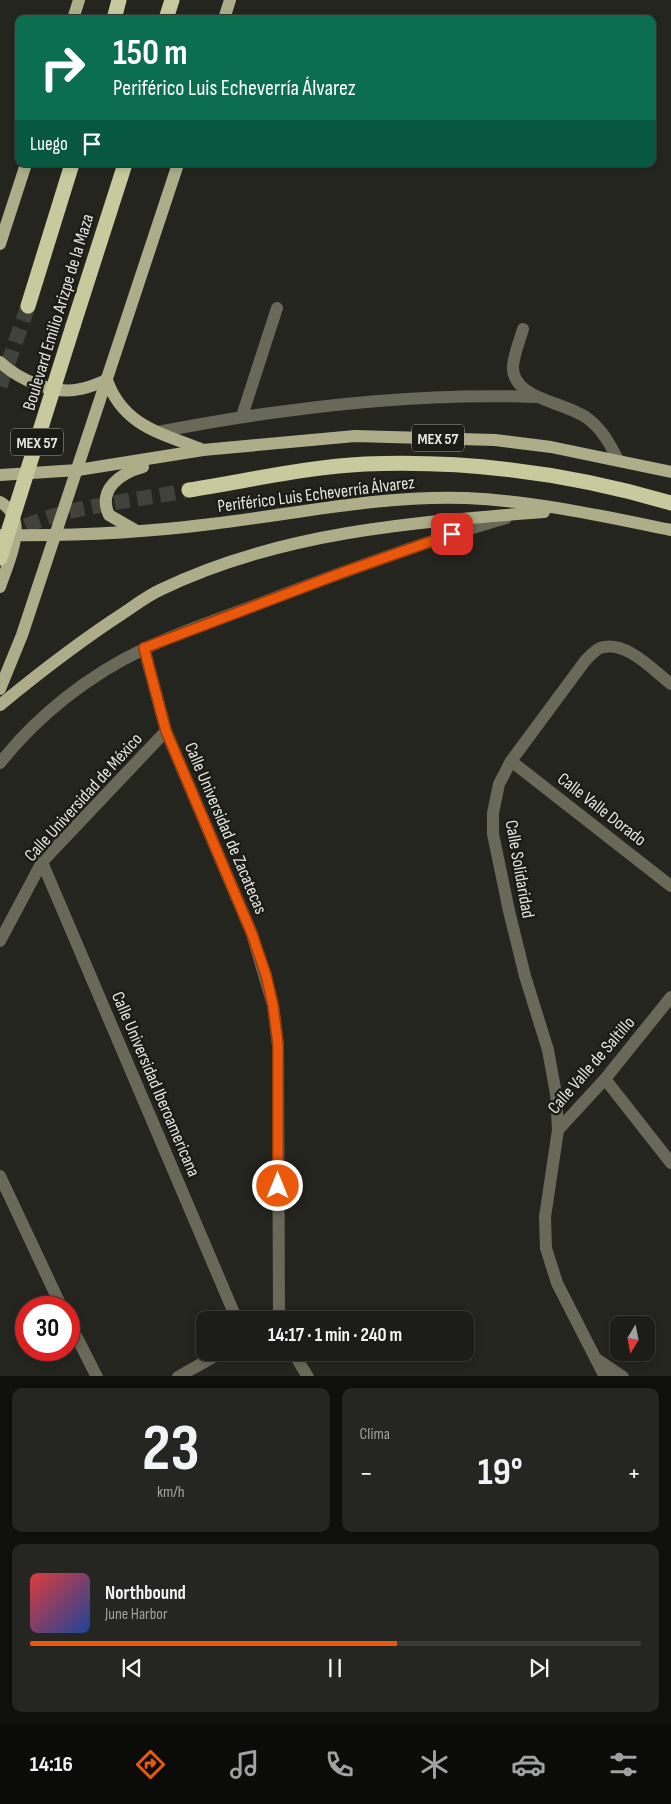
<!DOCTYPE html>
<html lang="es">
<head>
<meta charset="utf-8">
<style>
	body { margin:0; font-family:"Sofia Sans Condensed",sans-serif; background:#252521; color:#f1f3f6; height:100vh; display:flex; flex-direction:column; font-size:19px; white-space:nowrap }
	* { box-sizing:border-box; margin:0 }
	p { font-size:16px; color:#a0a1a2 }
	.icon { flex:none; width:28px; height:28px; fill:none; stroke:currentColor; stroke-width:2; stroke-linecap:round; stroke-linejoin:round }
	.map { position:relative; height:1376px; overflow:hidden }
	.details { display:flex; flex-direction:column; gap:12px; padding:12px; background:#0f0f0d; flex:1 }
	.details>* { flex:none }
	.guide { position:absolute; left:15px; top:15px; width:641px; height:152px; border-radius:10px; box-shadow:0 2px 8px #0003,0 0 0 1px #3a3a37; background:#0b6e4f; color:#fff; overflow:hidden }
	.needle { width:32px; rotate:190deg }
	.controls { position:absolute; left:610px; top:1316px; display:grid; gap:10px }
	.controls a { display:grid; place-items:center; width:45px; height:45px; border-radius:10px; background:#1c1c18; box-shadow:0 2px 8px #0003,0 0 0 1px #3a3a37; font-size:25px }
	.speed { position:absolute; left:15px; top:1296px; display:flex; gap:10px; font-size:25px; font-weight:700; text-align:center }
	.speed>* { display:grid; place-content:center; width:65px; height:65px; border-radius:50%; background:#1c1c18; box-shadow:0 2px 8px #0003,0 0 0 1px #3a3a37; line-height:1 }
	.speed .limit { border:8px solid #d22; background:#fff; color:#111 }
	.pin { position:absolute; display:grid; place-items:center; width:42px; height:42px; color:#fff; margin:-21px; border-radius:10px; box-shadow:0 2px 8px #0006 }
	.me { position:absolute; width:55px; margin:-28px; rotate:0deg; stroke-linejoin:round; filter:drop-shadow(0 0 4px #0008) }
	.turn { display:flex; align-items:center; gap:18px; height:105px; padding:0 15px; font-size:22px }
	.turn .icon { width:65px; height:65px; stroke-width:2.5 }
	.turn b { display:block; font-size:35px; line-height:42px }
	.then { display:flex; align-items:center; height:48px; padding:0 15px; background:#0003; gap:10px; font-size:19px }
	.big { font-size:38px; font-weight:700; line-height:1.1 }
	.details .card { flex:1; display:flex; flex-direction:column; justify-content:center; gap:8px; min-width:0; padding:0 18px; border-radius:10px; background:#252521 }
	.details .dial { align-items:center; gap:0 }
	.dial b { font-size:65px; line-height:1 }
	.song { display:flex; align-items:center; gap:15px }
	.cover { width:60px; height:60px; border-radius:8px; background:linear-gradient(135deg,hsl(0 70% 55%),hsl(220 70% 35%)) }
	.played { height:5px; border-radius:2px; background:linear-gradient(90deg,#ea580c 60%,#3a3a37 60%) }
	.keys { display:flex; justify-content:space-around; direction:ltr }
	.heat { display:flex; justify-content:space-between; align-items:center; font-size:28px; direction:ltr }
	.details .tiles { flex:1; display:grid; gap:12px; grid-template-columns:1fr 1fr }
	.card:last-child { grid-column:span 2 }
	.trip { position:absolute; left:196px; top:1311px; width:278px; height:50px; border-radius:10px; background:#1c1c18; box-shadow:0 2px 8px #0003,0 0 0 1px #3a3a37; font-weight:700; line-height:50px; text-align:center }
	.menu { display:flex; height:80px; justify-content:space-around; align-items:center; background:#0b0b0a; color:#a0a1a2 }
	.menu .icon { width:35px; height:35px }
	.menu .selected { color:#ea580c }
	.menu b { font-size:22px; color:#f1f3f6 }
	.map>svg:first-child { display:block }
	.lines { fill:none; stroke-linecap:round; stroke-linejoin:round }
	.highway-tunnel { stroke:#42423d; stroke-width:15; stroke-dasharray:15 8; stroke-linecap:butt }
	.minor { stroke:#686958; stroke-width:12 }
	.major { stroke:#adae89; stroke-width:12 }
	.highway { stroke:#c8c99d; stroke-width:15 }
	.highway-bridge { stroke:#c8c99d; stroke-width:15 }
	.route-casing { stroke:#983908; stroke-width:12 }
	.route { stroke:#ea580c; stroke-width:9 }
	.labels { text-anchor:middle; stroke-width:5; stroke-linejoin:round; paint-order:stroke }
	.shield { fill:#1c1c17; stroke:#a7a8a4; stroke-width:1 }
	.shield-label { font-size:16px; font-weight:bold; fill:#e3e4e0 }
	.street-label { font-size:18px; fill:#e3e4e0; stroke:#1c1c17 }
</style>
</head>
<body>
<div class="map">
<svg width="671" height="1377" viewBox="0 0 671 1377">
	<rect width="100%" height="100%" fill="#252520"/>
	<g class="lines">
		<!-- highway-tunnel -->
		<g class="highway-tunnel">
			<polyline points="0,386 28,306"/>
			<path d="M5 536C57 506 131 502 189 490"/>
		</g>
		<!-- minor -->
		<g class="minor">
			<path d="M523 329C520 340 514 354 513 366 511 399 566 402 587 418 602 429 610 444 618 460"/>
			<polyline points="242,416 277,308"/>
			<path d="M158 432C282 408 409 392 535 397"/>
			<polyline points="144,648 166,731 252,934 273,1005 278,1045 279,1320"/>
			<polyline points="511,761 671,886"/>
			<path d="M0 763C38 715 89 675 144 649 185 629 231 615 274 598 351 569 427 541 506 518"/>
			<polyline points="42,862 237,1320"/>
			<polyline points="0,941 42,862 166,731"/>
			<polyline points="605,1079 671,1163"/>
			<polyline points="558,1130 605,1079 671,997"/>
			<polyline points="0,1176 62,1308"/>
			<polyline points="69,1322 97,1377"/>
			<polyline points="293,1352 308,1377"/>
			<polyline points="598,1360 623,1377"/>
			<polyline points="178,1377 222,1352"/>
			<path d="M605 1377 557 1283 546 1248 545 1217 558 1130 556 1094 548 1050 525 976 509 911 493 834V813L499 784 511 761 585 661C590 656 595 650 600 648 625 639 653 670 671 684"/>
		</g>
		<!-- major -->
		<g class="major">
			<polyline points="73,19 79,0"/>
			<polyline points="224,19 230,0"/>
			<polyline points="0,244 26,164"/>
			<path d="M0 362C19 380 54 395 80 389 89 388 98 383 107 380"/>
			<path d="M107 380C123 426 161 433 203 450"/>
			<polyline points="0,475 78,470 203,450 355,436 495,440 551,447 671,472"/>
			<path d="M0 502C31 519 8 562 0 587"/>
			<path d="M135 530 109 515C97 489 121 473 143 467"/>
			<path d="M0 535C70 536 141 533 211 524 296 514 380 495 466 498 535 501 603 516 671 530"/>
			<polyline points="0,689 22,635 178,164"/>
			<path d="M0 705C39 673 79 642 122 614 134 606 147 596 160 590 279 532 414 522 544 512"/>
		</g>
		<!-- highway -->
		<g class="highway">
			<polyline points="114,19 119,0"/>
			<polyline points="166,19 172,0"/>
			<polyline points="28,306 72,164"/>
			<polyline points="73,326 125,164"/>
			<path d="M189 490C247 481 306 467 365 464 468 460 573 474 671 503"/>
		</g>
		<!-- highway-bridge -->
		<polyline class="highway-bridge" points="0,558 73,326"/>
	</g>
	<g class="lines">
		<defs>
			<polyline id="route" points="278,1186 278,1045 273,1005 266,975 252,934 166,731 144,648 344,572 452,534"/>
		</defs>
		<!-- route casing -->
		<use href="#route" class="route-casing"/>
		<!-- route -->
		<use href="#route" class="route"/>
	</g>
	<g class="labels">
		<!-- shield labels -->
		<g class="shield">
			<rect x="412" y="424.5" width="52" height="27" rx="4"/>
			<rect x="11" y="428.5" width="52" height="27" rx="4"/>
		</g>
		<g class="shield-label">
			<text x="438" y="444">MEX 57</text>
			<text x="37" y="448">MEX 57</text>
		</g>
		<!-- street labels -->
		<g class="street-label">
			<text transform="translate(58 312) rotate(-73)" y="6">Boulevard Emilio Arizpe de la Maza</text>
			<text transform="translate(316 494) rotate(-7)" y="6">Periférico Luis Echeverría Álvarez</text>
			<text transform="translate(83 797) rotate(-48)" y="6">Calle Universidad de México</text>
			<text transform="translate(602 809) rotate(38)" y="6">Calle Valle Dorado</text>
			<text transform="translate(226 828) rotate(67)" y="6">Calle Universidad de Zacatecas</text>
			<text transform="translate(520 869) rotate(80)" y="6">Calle Solidaridad</text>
			<text transform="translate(591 1065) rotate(-49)" y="6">Calle Valle de Saltillo</text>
			<text transform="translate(156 1084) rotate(67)" y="6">Calle Universidad Iberoamericana</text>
		</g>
	</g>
</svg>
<div class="controls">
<a><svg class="needle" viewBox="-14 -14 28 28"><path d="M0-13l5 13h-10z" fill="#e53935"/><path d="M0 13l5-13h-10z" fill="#a0a1a2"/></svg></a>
</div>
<div class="speed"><div class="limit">30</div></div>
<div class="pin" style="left:452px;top:534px;background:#d93025"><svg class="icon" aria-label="arrive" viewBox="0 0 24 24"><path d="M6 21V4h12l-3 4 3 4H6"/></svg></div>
<svg class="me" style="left:278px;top:1186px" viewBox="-20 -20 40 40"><circle r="17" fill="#ea580c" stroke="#fff" stroke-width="3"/><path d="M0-11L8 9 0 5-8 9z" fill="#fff"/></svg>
<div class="trip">14:17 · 1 min · 240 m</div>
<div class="guide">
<div class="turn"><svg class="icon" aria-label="right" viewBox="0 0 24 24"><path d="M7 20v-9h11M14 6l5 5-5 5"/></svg><div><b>150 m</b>Periférico Luis Echeverría Álvarez</div></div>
<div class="then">Luego<svg class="icon" aria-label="arrive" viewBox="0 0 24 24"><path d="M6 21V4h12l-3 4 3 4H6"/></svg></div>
</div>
</div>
<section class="details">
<div class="tiles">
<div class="card dial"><b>23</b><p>km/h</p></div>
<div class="card"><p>Clima</p>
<div class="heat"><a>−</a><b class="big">19°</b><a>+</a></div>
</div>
<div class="card">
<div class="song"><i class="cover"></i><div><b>Northbound</b><p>June Harbor</p></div></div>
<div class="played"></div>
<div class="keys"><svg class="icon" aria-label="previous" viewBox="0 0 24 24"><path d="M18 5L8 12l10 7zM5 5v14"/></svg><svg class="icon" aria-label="pause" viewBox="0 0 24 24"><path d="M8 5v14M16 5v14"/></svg><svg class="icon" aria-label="next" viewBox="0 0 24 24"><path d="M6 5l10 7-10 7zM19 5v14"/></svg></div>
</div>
</div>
</section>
<nav class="menu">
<b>14:16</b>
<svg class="icon selected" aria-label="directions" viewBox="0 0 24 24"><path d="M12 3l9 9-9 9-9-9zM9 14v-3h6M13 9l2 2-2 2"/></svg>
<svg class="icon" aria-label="music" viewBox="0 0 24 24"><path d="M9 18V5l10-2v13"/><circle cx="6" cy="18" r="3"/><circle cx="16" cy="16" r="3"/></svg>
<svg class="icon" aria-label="phone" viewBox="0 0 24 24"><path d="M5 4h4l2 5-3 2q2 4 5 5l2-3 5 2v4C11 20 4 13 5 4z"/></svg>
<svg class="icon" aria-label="climate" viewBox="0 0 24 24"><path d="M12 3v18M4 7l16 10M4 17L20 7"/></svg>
<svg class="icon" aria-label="car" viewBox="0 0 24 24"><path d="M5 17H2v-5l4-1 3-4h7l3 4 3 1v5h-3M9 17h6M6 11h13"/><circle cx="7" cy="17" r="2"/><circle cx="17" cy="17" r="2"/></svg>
<svg class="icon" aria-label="filters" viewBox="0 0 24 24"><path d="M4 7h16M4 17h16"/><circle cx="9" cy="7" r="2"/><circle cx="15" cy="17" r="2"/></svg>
</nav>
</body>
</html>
